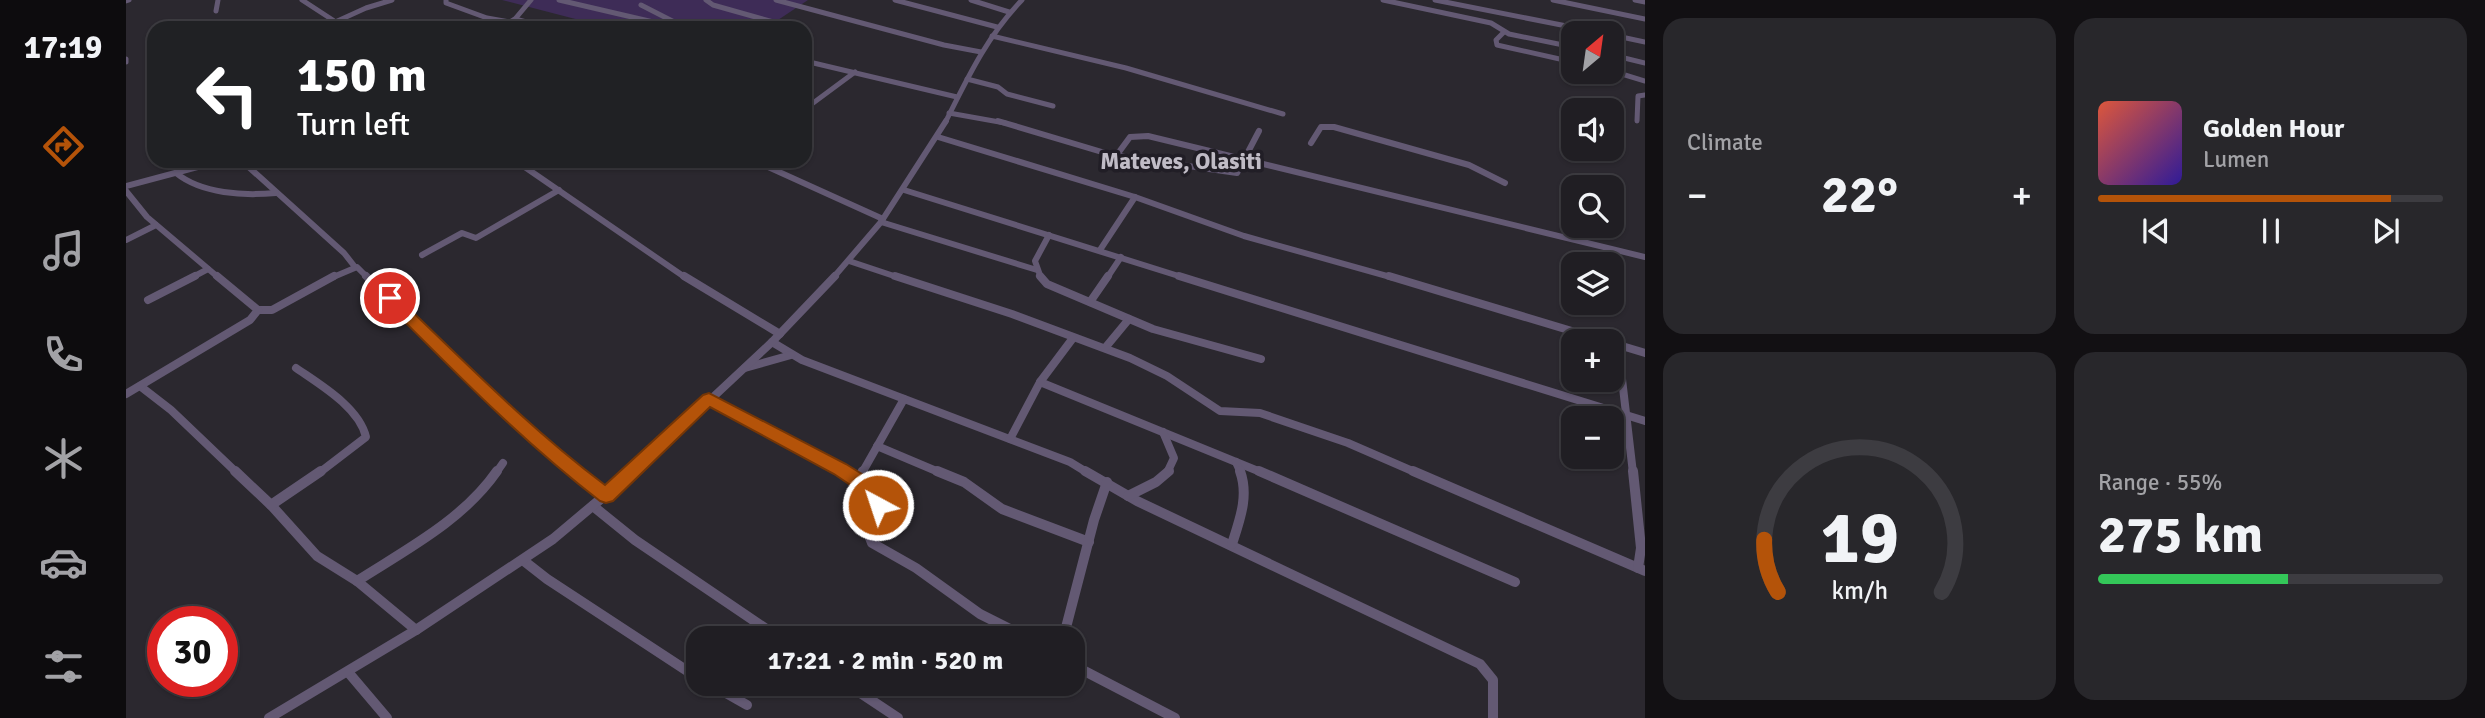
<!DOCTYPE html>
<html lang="en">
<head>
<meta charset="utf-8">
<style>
	body { margin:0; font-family:Signika,sans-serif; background:#28272b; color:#f1f3f6; height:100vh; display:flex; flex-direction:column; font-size:26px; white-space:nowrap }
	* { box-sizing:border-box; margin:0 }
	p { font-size:23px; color:#a2a2a6 }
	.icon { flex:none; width:38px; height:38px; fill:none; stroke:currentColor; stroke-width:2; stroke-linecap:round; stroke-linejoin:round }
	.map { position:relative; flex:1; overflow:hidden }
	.side { display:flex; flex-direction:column; gap:18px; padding:18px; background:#121013; width:840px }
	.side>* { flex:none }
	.guide { position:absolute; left:21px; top:21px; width:665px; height:147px; border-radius:21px; box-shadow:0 2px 5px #0004,0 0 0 2px #3d3c41; background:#202124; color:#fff; overflow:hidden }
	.needle { width:46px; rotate:29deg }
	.buttons { position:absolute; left:1435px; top:21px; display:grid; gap:14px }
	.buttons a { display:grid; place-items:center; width:63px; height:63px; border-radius:14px; background:#201e23; box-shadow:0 2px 5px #0004,0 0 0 2px #3d3c41; font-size:35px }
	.speed { position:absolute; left:21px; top:606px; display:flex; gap:14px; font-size:35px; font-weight:700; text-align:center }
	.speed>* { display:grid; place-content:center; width:91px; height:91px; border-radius:50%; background:#201e23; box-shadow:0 2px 5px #0004,0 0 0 2px #3d3c41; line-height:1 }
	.speed .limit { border:10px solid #d22; background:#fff; color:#111 }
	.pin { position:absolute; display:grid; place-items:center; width:60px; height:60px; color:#fff; margin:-30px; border:4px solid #fff; border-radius:50%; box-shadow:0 2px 7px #0007 }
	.me { position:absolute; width:77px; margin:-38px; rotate:320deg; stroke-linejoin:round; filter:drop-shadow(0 0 5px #0008) }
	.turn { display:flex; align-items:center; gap:24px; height:147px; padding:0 35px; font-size:32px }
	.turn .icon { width:91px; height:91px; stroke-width:2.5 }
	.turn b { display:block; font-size:49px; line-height:60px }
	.big { font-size:52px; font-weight:700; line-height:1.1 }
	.side .card { flex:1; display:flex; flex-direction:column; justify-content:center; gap:10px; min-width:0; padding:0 24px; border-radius:21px; background:#28272b }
	.side .dial { align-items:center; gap:0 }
	.dial svg { height:182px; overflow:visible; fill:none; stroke:#3d3c41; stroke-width:7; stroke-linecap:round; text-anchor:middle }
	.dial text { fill:#f1f3f6; stroke:none }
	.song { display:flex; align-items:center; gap:21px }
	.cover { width:84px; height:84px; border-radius:10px; background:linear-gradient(135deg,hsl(10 70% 55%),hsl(250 70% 35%)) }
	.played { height:7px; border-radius:4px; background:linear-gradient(90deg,#b45309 85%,#3d3c41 85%) }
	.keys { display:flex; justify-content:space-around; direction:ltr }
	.heat { display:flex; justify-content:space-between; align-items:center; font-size:38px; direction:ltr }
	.charge { height:10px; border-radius:5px; background:linear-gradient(90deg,#34c759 55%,#3d3c41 0) }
	.side .tiles { flex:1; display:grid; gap:18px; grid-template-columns:repeat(2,1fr) }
	.trip { position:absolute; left:560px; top:626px; width:399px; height:70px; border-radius:21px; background:#201e23; box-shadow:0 2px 5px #0004,0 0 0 2px #3d3c41; font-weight:700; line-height:70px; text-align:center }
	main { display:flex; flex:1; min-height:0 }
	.menu { display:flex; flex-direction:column; width:126px; justify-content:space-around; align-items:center; background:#0d0c0e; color:#a2a2a6 }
	.menu .icon { width:49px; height:49px }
	.menu .current { color:#b45309 }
	.menu b { font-size:32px; color:#f1f3f6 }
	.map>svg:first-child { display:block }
	.green { fill:#3e2c57 }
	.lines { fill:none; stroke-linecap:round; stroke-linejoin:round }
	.minor-far3 { stroke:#635973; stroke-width:5 }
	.minor-far2 { stroke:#635973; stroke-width:6 }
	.minor-far1 { stroke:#635973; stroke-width:8 }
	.minor { stroke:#635973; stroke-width:10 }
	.route { fill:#b45309; stroke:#753606; stroke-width:2 }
	.labels { text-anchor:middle; stroke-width:7; stroke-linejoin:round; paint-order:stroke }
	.far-neighbourhood-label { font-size:23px; font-weight:bold; fill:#c0bcc6; stroke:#211e26 }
</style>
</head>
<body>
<main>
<nav class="menu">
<b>17:19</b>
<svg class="icon current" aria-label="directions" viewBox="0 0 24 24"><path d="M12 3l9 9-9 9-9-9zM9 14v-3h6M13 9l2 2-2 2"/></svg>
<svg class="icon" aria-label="music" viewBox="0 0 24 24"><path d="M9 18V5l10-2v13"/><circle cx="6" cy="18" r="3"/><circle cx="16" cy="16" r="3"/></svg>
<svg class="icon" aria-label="phone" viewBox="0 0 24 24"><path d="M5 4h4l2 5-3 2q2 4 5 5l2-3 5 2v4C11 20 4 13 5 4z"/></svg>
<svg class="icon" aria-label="climate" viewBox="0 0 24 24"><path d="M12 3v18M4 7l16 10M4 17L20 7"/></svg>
<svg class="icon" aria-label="car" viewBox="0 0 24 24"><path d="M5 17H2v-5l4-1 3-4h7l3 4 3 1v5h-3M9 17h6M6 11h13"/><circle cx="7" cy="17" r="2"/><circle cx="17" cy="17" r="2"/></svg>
<svg class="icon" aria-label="filters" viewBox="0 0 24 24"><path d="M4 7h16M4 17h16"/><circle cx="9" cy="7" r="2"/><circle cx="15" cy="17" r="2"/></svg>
</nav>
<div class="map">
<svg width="1519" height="718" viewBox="0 0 1519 718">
	<rect width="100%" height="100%" fill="#2b282f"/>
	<!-- green -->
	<polygon class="green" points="376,0 682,0 640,28 484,28"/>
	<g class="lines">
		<!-- minor-far3 -->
		<g class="minor-far3">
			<polyline points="176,0 219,28"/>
			<polyline points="320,0 320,3 361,18 384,22"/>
			<polyline points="433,0 553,28"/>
			<polyline points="580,0 587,5 669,28"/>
			<polyline points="650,0 818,45 855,52"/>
			<polyline points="769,0 871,27"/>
			<polyline points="845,0 883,12"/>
			<polyline points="1257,0 1365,23 1383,34 1447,47"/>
			<polyline points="1309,0 1476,33"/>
			<polyline points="1427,0 1519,19"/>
			<polyline points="1509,0 1519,2"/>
			<polyline points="0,1 3,0"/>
			<polyline points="515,5 560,28"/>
			<polyline points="90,11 92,0"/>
			<polyline points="389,19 423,28"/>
			<polyline points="196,28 240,8 266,0"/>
			<polyline points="374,28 389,19 405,0"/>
			<polyline points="1378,32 1370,40 1371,45 1447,62"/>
			<polyline points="1486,35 1519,42"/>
			<polyline points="866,36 1000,68 1157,114"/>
			<polyline points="1486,55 1519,63"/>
			<polyline points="0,59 0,62"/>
			<polyline points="679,61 831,97"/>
			<polyline points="1486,71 1519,81"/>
			<polyline points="841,79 872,87 881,94 927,106"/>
			<polyline points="679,109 729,72"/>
			<polyline points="823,113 879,123"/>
			<polyline points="1511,121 1512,96 1519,95"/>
			<path d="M819 123C841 79 861 36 896 0"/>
		</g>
		<!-- minor-far2 -->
		<g class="minor-far2">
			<polyline points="872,121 986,155 993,152 1004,137 1022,136 1519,257"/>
			<polyline points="812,137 1009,197 1118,236 1268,278"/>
			<polyline points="1185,143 1195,127 1208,127 1343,165 1379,183"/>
			<polyline points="986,155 1111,173 1133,131"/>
			<polyline points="116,161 218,253 229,267"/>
			<polyline points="390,161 560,278"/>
			<polyline points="629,161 757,219"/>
			<path d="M50 173C76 194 118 196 150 193"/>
			<polyline points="0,186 94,161"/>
			<polyline points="778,190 1059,278"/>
			<polyline points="0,191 21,217 93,278"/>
			<polyline points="755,222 911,270"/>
			<polyline points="0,240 30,225"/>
			<polyline points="974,250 1009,197"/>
			<polyline points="296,255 336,233 350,238 433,190"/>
			<polyline points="723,261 774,278"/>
			<polyline points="65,278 82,269"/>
			<polyline points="205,278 231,267 242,278"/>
			<polyline points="707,278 755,222 820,121"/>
			<polyline points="915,278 909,261 923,235"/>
			<polyline points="981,278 995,257"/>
		</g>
		<!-- minor-far1 -->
		<g class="minor-far1">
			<polyline points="240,276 372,404 449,473"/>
			<polyline points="558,276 654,334"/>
			<polyline points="769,276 886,314 1004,358 1041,376 1094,411 1134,413 1222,443 1291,473"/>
			<polyline points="914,276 921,284 1027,329 1135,359"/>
			<polyline points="1053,276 1519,421"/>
			<polyline points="1263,276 1479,341"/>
			<polyline points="22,300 69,276"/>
			<polyline points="964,302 982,276"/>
			<polyline points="132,310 146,310 208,276"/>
			<polyline points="646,342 676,360 944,462 962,473"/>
			<polyline points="1486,343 1519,353"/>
			<polyline points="1492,345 1507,473"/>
			<polyline points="979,348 1003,319"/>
			<path d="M170 368C193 384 233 407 240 437L193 473"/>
			<polyline points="619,368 665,355"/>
			<polyline points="914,382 1137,473"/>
			<polyline points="14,386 45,410 111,473"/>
			<polyline points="0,394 124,320 132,310 91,276"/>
			<polyline points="583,399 721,473"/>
			<polyline points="1037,432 1048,458 1041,473"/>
			<polyline points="884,439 914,382 947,338"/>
			<polyline points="751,446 815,473"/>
			<polyline points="1110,462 1115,473"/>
			<polyline points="370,473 377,463"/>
			<polyline points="506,473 646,342 709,276"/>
			<polyline points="736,473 778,399"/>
		</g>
		<!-- minor -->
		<g class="minor">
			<polyline points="109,471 145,505 191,556 231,581 290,630"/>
			<polyline points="447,471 480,495"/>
			<polyline points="718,471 754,498 743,535 746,543 790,568 854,614 904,639"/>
			<polyline points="811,471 838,482 876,509 963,542"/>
			<polyline points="959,471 1011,501 1354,664 1367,680 1367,718"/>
			<polyline points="1133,471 1389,582"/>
			<polyline points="1287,471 1519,571"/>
			<polyline points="1507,471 1515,548 1512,568"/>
			<polyline points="732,480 737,471"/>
			<polyline points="1002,496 1030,482 1043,471"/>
			<polyline points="145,505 195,471"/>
			<polyline points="467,506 509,540 655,639"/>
			<path d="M1106 544C1114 519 1123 496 1114 471"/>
			<polyline points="398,561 421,579 572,678"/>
			<path d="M231 581C281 549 337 520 371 471"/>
			<polyline points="937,639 968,520 981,482"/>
			<polyline points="947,665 1049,718"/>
			<polyline points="222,672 261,718"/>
			<polyline points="584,684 621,705"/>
			<polyline points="721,684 772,718"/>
			<polyline points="143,718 290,630 427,539 508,471"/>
		</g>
	</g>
	<!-- route -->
	<path class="route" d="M264 293 269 295C337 360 403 428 479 485L577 395 583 393 720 464 758 488 762 505 759 510 752 512 746 510 742 497 708 474 584 407 487 501 480 503 474 501C396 441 328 371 259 302L257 298Z"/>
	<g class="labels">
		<!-- far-neighbourhood labels -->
		<g class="far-neighbourhood-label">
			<text x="1055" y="169">Mateves, Olasiti</text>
		</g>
	</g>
</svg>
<div class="buttons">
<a><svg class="needle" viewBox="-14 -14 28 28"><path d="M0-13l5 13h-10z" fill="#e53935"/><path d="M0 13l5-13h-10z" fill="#a2a2a6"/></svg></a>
<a><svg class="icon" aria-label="sound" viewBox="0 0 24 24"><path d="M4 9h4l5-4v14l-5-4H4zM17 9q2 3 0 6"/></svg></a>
<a><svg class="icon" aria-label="search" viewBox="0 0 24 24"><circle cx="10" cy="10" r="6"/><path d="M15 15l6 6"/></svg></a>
<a><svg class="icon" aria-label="layers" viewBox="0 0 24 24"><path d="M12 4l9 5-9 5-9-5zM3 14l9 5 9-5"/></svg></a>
<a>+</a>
<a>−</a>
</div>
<div class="speed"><div class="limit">30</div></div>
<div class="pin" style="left:264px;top:298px;background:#d93025"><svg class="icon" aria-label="arrive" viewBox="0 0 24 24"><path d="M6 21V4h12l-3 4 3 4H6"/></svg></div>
<svg class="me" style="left:752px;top:505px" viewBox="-20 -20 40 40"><circle r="17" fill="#b45309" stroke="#fff" stroke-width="3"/><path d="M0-11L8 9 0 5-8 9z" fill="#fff"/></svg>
<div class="trip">17:21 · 2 min · 520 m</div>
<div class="guide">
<div class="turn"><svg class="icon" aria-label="left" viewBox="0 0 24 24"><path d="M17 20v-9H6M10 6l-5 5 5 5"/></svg><div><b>150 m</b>Turn left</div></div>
</div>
</div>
<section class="side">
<div class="tiles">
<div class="card"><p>Climate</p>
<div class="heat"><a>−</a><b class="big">22°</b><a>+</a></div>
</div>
<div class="card">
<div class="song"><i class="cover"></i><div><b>Golden Hour</b><p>Lumen</p></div></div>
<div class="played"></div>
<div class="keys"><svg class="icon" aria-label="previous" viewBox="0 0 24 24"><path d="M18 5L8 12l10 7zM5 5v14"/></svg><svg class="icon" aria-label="pause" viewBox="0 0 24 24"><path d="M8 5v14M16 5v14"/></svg><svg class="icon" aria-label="next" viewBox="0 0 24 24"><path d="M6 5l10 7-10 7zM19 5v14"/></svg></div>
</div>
<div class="card dial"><svg viewBox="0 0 100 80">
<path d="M14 69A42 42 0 1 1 86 69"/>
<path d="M14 69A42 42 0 0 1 8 46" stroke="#b45309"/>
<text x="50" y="56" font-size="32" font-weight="700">19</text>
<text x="50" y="72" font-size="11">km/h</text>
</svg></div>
<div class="card"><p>Range · 55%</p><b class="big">275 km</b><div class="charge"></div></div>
</div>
</section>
</main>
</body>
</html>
